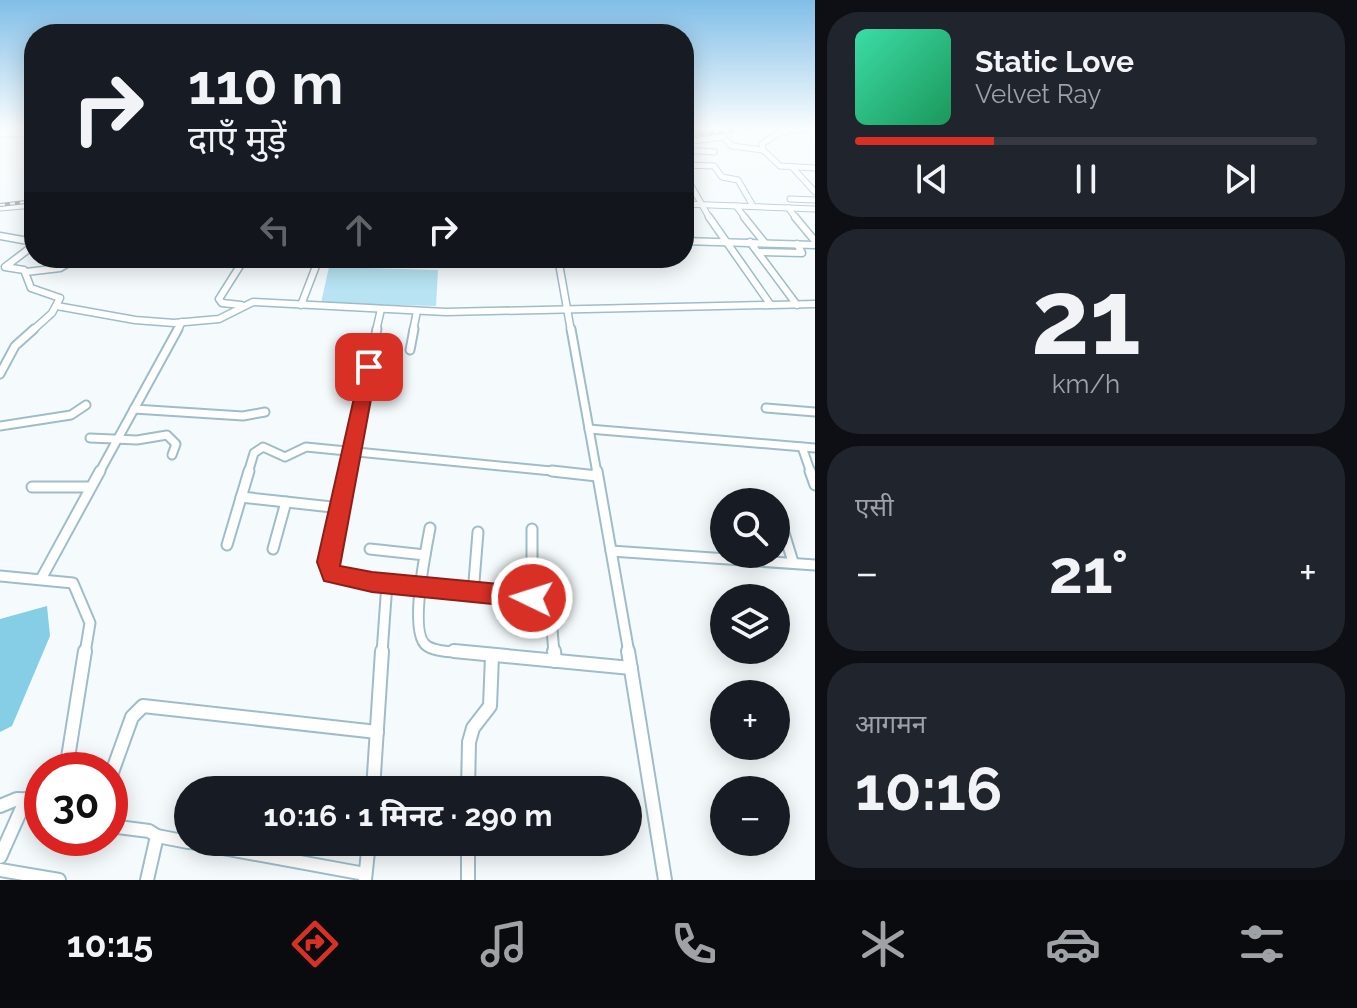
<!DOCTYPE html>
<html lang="hi">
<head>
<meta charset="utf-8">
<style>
	body { margin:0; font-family:Raleway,"Noto Sans Devanagari",sans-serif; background:#20242c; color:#f1f3f6; height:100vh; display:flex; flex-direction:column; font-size:30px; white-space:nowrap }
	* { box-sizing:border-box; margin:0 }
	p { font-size:26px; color:#9ea1a6 }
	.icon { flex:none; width:44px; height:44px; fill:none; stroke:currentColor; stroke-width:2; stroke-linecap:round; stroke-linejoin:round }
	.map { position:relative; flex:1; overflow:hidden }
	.details { display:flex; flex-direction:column; gap:12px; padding:12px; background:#0d0f14; width:542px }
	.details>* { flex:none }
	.banner { position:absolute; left:24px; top:24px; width:670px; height:244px; border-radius:32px; box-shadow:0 4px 20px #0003; background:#171b24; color:#f1f3f6; overflow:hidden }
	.tools { position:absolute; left:710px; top:488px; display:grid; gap:16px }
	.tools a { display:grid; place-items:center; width:80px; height:80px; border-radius:50%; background:#171b24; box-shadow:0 4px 20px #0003; font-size:40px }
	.speed { position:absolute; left:24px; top:752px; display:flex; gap:16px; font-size:40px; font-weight:700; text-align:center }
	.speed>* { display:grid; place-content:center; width:104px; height:104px; border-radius:50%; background:#171b24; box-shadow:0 4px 20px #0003; line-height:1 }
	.speed .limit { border:12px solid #d22; background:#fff; color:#111 }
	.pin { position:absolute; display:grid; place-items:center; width:68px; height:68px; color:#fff; margin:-34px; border-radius:16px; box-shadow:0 4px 12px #0006 }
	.me { position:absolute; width:88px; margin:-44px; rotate:274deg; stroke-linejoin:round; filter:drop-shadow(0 0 6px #0008) }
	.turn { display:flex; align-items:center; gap:28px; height:168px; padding:0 32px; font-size:36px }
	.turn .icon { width:104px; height:104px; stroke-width:2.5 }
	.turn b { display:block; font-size:56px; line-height:68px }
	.lanes { display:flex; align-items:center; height:76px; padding:0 32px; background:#0003; justify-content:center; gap:40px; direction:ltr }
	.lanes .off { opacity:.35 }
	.big { font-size:60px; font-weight:700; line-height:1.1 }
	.details .card { flex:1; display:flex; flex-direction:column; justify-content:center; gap:12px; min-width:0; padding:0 28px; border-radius:32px; background:#20242c }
	.details .dial { align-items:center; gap:0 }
	.dial b { font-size:104px; line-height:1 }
	.song { display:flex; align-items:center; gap:24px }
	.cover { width:96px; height:96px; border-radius:12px; background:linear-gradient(135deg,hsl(160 70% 55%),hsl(150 70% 35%)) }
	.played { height:8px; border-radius:4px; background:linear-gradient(90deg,#d93025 30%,#363941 30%) }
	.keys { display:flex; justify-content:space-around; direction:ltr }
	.heat { display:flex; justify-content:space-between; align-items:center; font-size:44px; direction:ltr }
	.trip { position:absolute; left:174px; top:776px; width:468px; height:80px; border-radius:40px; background:#171b24; box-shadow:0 4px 20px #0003; font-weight:700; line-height:80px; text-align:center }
	.tab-bar { display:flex; height:128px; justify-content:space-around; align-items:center; background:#090b0e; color:#9ea1a6 }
	.tab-bar .icon { width:56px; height:56px }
	.tab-bar .active { color:#d93025 }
	.tab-bar b { font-size:36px; color:#f1f3f6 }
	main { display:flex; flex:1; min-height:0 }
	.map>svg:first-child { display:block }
	.green { fill:#b7e3f2 }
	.water { fill:#85cee6 }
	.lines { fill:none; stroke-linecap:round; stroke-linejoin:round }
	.minor-far4-casing { stroke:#9ebdc8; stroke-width:7 }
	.minor-far3-casing { stroke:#9ebdc8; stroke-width:9 }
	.minor-far2-casing { stroke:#9ebdc8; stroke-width:11 }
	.minor-far1-casing { stroke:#9ebdc8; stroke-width:13 }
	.minor-casing { stroke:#9ebdc8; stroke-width:16 }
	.minor-far4 { stroke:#fff; stroke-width:5 }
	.minor-far3 { stroke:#fff; stroke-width:6 }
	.minor-far2 { stroke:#fff; stroke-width:7 }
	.minor-far1 { stroke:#fff; stroke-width:9 }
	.minor { stroke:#fff; stroke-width:12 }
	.rail-casing { stroke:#8f999c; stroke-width:4 }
	.rail { stroke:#f5fbfd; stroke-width:2; stroke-dasharray:5; stroke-linecap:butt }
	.route { fill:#d93025; stroke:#8d1f18; stroke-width:2 }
</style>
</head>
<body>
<main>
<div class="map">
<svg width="815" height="880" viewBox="0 0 815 880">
	<rect width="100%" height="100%" fill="#f5fbfd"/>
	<!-- green -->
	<polygon class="green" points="329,267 438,270 436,306 321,303"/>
	<!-- water -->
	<polygon class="water" points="47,606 50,636 12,726 0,732 0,619"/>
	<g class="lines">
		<defs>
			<g id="minor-far4">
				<polyline points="684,132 719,128"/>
				<polyline points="0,134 34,134"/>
				<polyline points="684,142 723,137 732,146 763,150 762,144 780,132 810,128"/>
				<polyline points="684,150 714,152"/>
				<polyline points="763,150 780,166 815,168"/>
				<polyline points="684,165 714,166 722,177 738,180 753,206"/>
				<polyline points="792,167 815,192"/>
				<polyline points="684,173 710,219"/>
				<polyline points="790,199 815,200"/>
				<polyline points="684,204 815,209"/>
				<polyline points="736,206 746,219"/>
				<polyline points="0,208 34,205"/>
				<polyline points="788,208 797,219"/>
			</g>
			<g id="minor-far3">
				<polyline points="709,217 770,304"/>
				<polyline points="744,217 764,242"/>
				<polyline points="795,217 815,241"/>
				<polyline points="0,236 34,242"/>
				<polyline points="684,241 815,245"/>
				<polyline points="750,242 797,305"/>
				<polyline points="758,252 802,253 797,244"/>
				<polyline points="558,258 571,331"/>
				<polyline points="26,272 60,268 77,258"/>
				<polyline points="241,305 222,303 219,299 243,261 318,263"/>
				<polyline points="301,305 318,261"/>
				<polyline points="57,306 135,320 174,323 219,319 253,302 446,312 815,304"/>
				<polyline points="32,331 52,313 60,298 31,288 24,270 5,267 34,245"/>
				<polyline points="177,331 182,322"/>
				<polyline points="376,331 381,309"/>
				<polyline points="413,331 417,311"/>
			</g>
			<g id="minor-far2">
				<polyline points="571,329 597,473"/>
				<polyline points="410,350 414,329"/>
				<polyline points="0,374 15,346 34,329"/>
				<polyline points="766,408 815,412"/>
				<polyline points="134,409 243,416 265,412"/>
				<polyline points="0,426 71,415 86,405"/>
				<polyline points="589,429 815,448"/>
				<polyline points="90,438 137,440 167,435 176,444 172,455"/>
				<polyline points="802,447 811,473"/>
				<polyline points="99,473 178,329"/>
				<polyline points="248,473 254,453 263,447 285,457 306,447 572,473"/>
				<polyline points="347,473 377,329"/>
			</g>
			<g id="minor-far1">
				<polyline points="347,471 328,562 332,574 338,577 387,583 382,653"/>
				<polyline points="552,471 597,476"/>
				<polyline points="597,471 629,653"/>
				<polyline points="810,471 815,485"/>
				<polyline points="32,487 91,487"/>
				<polyline points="241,497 341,508"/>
				<polyline points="776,507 793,562"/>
				<path d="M430 528C426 550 408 634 427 646 438 653 458 652 471 653"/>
				<polyline points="532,529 532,598"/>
				<polyline points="227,545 249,471"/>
				<polyline points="273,549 286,502"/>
				<polyline points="370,549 425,555"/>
				<polyline points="611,551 815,565"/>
				<polyline points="0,576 73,583 90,623 85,653"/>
				<polyline points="41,579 100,471"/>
				<polyline points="387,583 539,599 551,618 554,653"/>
				<polyline points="473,594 478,532"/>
			</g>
			<g id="minor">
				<polyline points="454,651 631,668"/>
				<polyline points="554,651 555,661"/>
				<polyline points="628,651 665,880"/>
				<polyline points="66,770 85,651"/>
				<polyline points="110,778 132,717 143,706 377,732"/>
				<polyline points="373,790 382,651"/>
				<polyline points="468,790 469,742 473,728 490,706 492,656"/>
				<polyline points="0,806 17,799 42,800"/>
				<polyline points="110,826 149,831 157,836 147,880"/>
				<polyline points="157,836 188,842"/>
				<polyline points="190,842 365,874"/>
				<polyline points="468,842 468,880"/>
				<polyline points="0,857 26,799"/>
				<polyline points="0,870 59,880"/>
				<polyline points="365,880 369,842"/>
			</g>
		</defs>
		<!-- minor-far4 casing -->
		<use href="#minor-far4" class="minor-far4-casing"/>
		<!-- minor-far3 casing -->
		<use href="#minor-far3" class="minor-far3-casing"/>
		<!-- minor-far2 casing -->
		<use href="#minor-far2" class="minor-far2-casing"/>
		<!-- minor-far1 casing -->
		<use href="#minor-far1" class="minor-far1-casing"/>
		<!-- minor casing -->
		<use href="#minor" class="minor-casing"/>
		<!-- minor-far4 -->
		<use href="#minor-far4" class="minor-far4"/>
		<!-- minor-far3 -->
		<use href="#minor-far3" class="minor-far3"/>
		<!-- minor-far2 -->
		<use href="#minor-far2" class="minor-far2"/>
		<!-- minor-far1 -->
		<use href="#minor-far1" class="minor-far1"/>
		<!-- minor -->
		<use href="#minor" class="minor"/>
		<defs>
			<g id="rail">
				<polyline points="684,136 754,128"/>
				<polyline points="0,205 34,201"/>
			</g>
		</defs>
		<!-- rail casing -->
		<use href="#rail" class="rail-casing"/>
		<!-- rail -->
		<use href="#rail" class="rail"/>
	</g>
	<!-- sky -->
	<linearGradient id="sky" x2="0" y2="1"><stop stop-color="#80bee7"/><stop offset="0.51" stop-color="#fafdfe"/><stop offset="1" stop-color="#fafdfe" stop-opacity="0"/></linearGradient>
	<rect width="815" height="252" fill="url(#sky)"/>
	<!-- route -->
	<polygon class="route" points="369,362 377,367 340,566 372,572 532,587 540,590 544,598 540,605 532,608 372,592 324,581 317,562 361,367"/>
</svg>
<div class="tools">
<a><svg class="icon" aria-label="search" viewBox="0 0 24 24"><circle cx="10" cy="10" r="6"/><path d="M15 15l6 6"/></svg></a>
<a><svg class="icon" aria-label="layers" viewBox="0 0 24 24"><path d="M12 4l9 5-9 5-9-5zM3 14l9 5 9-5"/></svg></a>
<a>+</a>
<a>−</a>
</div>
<div class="speed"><div class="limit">30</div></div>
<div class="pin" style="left:369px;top:367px;background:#d93025"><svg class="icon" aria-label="arrive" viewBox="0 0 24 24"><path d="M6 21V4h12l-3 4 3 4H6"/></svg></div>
<svg class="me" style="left:532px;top:598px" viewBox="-20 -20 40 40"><circle r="17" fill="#d93025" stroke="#fff" stroke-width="3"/><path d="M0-11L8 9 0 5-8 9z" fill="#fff"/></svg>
<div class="trip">10:16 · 1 मिनट · 290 m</div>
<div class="banner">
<div class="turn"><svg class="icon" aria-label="right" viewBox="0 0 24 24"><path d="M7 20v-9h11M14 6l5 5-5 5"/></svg><div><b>110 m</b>दाएँ मुड़ें</div></div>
<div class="lanes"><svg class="icon off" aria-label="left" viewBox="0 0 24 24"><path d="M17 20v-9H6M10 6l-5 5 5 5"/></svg><svg class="icon off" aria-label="ahead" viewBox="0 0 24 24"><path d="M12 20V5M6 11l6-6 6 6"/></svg><svg class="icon" aria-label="right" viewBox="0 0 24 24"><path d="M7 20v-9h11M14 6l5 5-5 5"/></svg></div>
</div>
</div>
<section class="details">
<div class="card">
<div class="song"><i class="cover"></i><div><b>Static Love</b><p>Velvet Ray</p></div></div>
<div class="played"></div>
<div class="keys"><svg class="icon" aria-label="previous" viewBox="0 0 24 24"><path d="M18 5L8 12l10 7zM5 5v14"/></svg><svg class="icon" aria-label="pause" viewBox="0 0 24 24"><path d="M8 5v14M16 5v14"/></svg><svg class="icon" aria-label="next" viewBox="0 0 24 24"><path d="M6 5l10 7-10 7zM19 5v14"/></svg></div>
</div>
<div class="card dial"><b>21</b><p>km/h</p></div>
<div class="card"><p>एसी</p>
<div class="heat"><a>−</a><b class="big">21°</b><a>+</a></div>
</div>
<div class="card"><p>आगमन</p><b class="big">10:16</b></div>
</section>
</main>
<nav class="tab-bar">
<b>10:15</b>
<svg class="icon active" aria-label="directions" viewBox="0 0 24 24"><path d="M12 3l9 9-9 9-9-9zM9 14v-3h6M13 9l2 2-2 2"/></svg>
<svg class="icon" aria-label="music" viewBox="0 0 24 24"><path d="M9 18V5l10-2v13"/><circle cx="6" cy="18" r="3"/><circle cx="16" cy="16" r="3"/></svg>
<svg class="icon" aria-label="phone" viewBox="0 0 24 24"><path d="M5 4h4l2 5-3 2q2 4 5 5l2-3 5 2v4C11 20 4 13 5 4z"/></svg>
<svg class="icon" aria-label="climate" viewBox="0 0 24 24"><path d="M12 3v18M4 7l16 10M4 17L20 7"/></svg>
<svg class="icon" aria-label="car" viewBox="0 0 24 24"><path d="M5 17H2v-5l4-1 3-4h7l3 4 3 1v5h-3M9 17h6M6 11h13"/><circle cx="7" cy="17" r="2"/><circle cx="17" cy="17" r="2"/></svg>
<svg class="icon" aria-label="filters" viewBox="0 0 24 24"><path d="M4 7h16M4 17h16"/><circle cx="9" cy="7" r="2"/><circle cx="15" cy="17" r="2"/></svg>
</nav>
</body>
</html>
